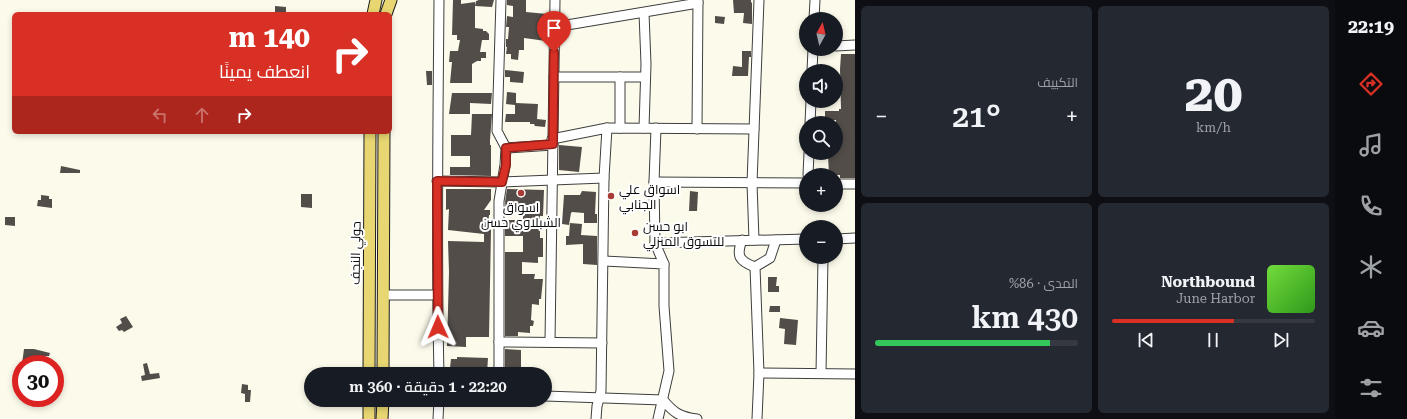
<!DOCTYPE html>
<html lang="ar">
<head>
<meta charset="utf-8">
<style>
	body { margin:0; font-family:"Roboto Serif",Cairo,serif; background:#242831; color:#f1f3f6; direction:rtl; height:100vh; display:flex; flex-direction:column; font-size:15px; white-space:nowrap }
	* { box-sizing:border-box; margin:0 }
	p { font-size:13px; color:#9ea1a6 }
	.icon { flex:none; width:22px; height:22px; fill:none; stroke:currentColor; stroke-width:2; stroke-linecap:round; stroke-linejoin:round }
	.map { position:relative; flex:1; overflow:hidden; direction:ltr }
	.side { display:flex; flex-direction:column; gap:6px; padding:6px; background:#0d0f14; width:480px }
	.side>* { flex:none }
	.banner { position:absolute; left:12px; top:12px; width:380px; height:122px; border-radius:6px; box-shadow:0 2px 6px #0003; direction:rtl; background:#d93025; color:#fff; overflow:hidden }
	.needle { width:26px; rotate:8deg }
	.controls { position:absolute; left:799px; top:12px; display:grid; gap:8px }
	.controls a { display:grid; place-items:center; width:44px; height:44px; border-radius:50%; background:#171b24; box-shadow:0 2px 6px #0003; font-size:20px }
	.speed { position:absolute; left:12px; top:355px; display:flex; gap:8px; font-size:20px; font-weight:700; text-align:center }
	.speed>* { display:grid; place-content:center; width:52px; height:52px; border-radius:50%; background:#171b24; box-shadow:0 2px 6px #0003; line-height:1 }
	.speed .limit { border:6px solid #d22; background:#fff; color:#111 }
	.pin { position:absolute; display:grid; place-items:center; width:34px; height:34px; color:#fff; margin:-41px -17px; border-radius:50% 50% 50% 0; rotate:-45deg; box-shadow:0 0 4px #0007 }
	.pin .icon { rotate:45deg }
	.me { position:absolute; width:44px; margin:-22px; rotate:359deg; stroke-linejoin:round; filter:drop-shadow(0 0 3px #0008) }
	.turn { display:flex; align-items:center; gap:14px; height:84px; padding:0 16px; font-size:18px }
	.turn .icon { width:52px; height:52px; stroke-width:2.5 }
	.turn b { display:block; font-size:28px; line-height:34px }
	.lanes { display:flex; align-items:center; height:38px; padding:0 16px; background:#0003; justify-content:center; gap:20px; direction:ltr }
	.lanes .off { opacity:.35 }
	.big { font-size:30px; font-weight:600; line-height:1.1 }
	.side .card { flex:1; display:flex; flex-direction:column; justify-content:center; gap:6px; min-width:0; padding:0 14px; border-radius:6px; background:#242831 }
	.side .dial { align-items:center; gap:0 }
	.dial b { font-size:52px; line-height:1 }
	.song { display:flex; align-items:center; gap:12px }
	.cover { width:48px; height:48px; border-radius:6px; background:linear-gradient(135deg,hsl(100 70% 55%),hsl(110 70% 35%)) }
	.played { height:4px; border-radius:2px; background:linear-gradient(90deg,#d93025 60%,#363941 60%) }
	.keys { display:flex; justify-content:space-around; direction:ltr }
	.heat { display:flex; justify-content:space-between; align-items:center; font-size:22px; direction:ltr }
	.charge { height:6px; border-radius:3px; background:linear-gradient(90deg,#34c759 86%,#363941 0) }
	.side .tiles { flex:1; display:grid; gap:6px; grid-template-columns:repeat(2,1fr) }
	.trip { position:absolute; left:304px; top:367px; width:248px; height:40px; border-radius:20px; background:#171b24; box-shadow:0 2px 6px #0003; font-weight:600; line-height:40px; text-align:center; direction:rtl }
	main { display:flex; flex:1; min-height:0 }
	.tab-bar { display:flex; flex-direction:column; width:72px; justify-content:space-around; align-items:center; background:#090b0e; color:#9ea1a6 }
	.tab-bar .icon { width:28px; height:28px }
	.tab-bar .selected { color:#d93025 }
	.tab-bar b { font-size:18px; color:#f1f3f6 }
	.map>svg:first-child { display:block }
	.building { fill:#524d49 }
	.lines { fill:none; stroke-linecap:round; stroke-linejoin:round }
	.minor-casing { stroke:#3e3e3e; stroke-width:11 }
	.major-casing { stroke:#1c1c1c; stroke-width:13 }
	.minor { stroke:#fff; stroke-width:9 }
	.major { stroke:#e7d671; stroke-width:11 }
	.route-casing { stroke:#8d1f18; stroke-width:10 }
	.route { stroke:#d93025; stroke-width:7 }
	.poi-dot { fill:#a83c35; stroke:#fff; stroke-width:1.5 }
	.labels { text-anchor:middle; stroke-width:4; stroke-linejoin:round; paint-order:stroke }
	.poi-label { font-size:13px; fill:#0b0b0b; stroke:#fff; text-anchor:start }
	.street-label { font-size:13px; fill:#0b0b0b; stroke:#fff }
</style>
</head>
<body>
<main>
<nav class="tab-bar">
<b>22:19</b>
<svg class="icon selected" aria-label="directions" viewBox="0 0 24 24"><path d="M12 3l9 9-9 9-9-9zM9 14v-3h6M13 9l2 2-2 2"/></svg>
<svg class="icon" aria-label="music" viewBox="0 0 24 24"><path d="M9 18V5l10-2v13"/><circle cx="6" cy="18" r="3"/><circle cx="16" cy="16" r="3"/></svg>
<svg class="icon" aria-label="phone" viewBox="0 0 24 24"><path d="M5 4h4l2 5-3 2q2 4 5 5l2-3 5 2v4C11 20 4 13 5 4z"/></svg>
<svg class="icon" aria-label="climate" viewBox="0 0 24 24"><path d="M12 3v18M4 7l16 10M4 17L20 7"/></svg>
<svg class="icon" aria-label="car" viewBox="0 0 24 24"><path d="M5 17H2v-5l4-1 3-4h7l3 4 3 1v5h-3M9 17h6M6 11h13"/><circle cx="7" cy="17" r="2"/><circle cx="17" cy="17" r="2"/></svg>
<svg class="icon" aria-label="filters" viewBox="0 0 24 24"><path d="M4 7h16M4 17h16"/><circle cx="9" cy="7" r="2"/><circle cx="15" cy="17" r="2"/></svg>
</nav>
<section class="side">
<div class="tiles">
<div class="card dial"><b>20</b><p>km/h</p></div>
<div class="card"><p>التكييف</p>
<div class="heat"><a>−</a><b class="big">21°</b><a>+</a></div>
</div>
<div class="card">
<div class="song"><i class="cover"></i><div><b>Northbound</b><p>June Harbor</p></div></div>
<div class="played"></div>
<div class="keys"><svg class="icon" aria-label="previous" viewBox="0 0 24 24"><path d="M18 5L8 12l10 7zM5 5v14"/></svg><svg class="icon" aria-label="pause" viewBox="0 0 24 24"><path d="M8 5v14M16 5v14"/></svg><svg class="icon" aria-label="next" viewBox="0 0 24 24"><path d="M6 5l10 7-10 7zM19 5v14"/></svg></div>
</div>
<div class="card"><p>المدى · 86%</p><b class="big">430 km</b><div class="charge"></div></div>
</div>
</section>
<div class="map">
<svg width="855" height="419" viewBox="0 0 855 419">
	<rect width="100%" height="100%" fill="#fcfbeb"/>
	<!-- building -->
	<g class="building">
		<polygon points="453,0 461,0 461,4 475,2 475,28 483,29 483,31 486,31 489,34 489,40 482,40 480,52 486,52 486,58 481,58 481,61 477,61 472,64 472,83 450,83 452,62 449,62 450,51 458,51 460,40 457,40 457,35 452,35"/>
		<polygon points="479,0 494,0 492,7 475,6 476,1"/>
		<polygon points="507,0 526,0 526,12 547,14 546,41 524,38 524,50 519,50 518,60 511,59 511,54 506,54 507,47 506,47 506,39 508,39 509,27 506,27 507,16 513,17 513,6 507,5"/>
		<polygon points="733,0 751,0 751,3 752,2 752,24 743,23 744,13 734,13"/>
		<polygon points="275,6 286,7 286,14 275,12"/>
		<polygon points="715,16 725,17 724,24 715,23"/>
		<polygon points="742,51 751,51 751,57 749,57 748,76 732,76 733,66 742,67"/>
		<polygon points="841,54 855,54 855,178 840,178 840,175 829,175 828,155 830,155 830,153 836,153 836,120 825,120 825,111 839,111 839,109 841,109 840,69"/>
		<polygon points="505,70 524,72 523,83 510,82 510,77 505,77"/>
		<polygon points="426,71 432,71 432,85 427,85"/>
		<polygon points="507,92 516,93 516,103 538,104 537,119 546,120 545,127 535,126 534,124 530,124 530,122 505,122 506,114 515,114 515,105 506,104"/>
		<polygon points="452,93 492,93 491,104 470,103 470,114 449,114"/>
		<polygon points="472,114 492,114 490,140 490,145 491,145 491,176 450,175 450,167 470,167 470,156 451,156 451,135 471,135"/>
		<polygon points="559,145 582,147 579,172 559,170"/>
		<polygon points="61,166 80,170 80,173 60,173"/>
		<polygon points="446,189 491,189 491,200 484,210 490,210 490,215 489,215 488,228 491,230 489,337 466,337 466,347 447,346 449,272 448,241 484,242 484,234 448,230 449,209 446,210"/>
		<polygon points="507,189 544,190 543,216 540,216 540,238 543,238 543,257 538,257 538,263 522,262 522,274 535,274 534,279 543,279 541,299 539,299 539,305 532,304 531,320 534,321 533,326 530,326 530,333 518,332 518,336 505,336 505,252 523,252 523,236 505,236 505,220 523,220 523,210 506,209 505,202"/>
		<polygon points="582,191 596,192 595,214 597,214 597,223 584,223 584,213 572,212 571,213 569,225 562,224 564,195 580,195"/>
		<polygon points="690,191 698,192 697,211 689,211"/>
		<polygon points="301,194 312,194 312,208 301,207"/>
		<polygon points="41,195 49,196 49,199 52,199 52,208 37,206 38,200 41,200"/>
		<polygon points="5,217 15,217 15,226 5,225"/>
		<polygon points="570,223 582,224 581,235 597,236 597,265 583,264 583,244 566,245 566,236 569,236"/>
		<polygon points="768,277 777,277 776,286 779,286 779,292 768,292"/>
		<polygon points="770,306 780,306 780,312 769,312"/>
		<polygon points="126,316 133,327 124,332 122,330 119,331 116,327 122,323 120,319"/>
		<polygon points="780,318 798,320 796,345 784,344 785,329 779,328"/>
		<polygon points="24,349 34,349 50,353 49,356 38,356 36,364 22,364"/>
		<polygon points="505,349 521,350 521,373 520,372 520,374 505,374"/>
		<polygon points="457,357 488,358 487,373 454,373 455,368 450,368 451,359 457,359"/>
		<polygon points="147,363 150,374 159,373 160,378 142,381 141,376 145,375 143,364"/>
		<polygon points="242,384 248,385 248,390 251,390 250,402 245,402 245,394 241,393"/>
	</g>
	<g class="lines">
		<defs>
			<g id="minor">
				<polyline points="644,13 646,64 644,128"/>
				<polyline points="814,19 815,0"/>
				<polyline points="555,27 698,3"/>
				<polyline points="836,46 855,45"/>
				<polyline points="812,71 813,49"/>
				<polyline points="554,77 645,77"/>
				<polyline points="810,123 811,101"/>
				<polyline points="620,128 620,77"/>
				<polyline points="656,128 654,182 655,243 664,264"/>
				<polyline points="697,129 698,0"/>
				<polyline points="552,139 607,128 754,129"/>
				<polyline points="506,148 553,145"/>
				<polyline points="808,175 809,153"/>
				<polyline points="437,181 502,182 604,178"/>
				<polyline points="654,182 806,183"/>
				<polyline points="836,184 855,184"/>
				<polyline points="836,239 855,238"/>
				<path d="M742 240C736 256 739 261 755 267"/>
				<polyline points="754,240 752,183 759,0"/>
				<polyline points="655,243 806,239"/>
				<polyline points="604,261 664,264 664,306 669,371 658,419"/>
				<polyline points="383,295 437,295"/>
				<polyline points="499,342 602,343"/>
				<polyline points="550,342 555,0"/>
				<polyline points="759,373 855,374"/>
				<polyline points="821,373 823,257"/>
				<path d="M439 374C436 249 438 125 439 0"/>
				<polyline points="499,374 499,201 505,165 506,148 497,131 501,0"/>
				<path d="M545 396 663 400C674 413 680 417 697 419"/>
				<polyline points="438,419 439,400"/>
				<polyline points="596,419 597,406 601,391 604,178 607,128"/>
				<polyline points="757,419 759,373 755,267 770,258 776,240"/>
			</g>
			<g id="major">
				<polyline points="373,14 376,0"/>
				<polyline points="386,14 391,0"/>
				<polyline points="369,374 370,132"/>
				<polyline points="383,374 384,132"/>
				<polyline points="369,400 369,419"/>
				<polyline points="382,419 383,400"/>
			</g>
		</defs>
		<!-- minor casing -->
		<use href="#minor" class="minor-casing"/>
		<!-- major casing -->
		<use href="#major" class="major-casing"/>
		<!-- minor -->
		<use href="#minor" class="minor"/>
		<!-- major -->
		<use href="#major" class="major"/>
	</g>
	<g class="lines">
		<defs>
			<polyline id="route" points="438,327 437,181 502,182 506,165 506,148 553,144 554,52"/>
		</defs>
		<!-- route casing -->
		<use href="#route" class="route-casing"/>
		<!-- route -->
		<use href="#route" class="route"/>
	</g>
	<!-- markers -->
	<g class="poi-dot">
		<circle cx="521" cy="193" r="4"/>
		<circle cx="611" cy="196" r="4"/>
		<circle cx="635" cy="233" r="4"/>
	</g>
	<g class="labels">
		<!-- poi labels -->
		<g class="poi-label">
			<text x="619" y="194">اسواق علي<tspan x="619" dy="15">الجنابي</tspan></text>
			<text x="521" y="212" text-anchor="middle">اسواق<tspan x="521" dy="15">الشبلاوي حسن</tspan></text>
			<text x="643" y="231">ابو حسن<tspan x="643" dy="15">للتسوق المنزلي</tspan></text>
		</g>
		<!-- street labels -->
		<g class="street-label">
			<text transform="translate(355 253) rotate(-89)" y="5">حولي النجف</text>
		</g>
	</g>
</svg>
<div class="controls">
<a><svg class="needle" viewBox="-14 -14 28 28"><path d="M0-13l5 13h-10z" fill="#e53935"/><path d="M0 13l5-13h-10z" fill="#9ea1a6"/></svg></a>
<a><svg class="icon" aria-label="sound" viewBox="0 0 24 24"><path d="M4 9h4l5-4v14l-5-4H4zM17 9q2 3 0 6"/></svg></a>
<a><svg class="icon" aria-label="search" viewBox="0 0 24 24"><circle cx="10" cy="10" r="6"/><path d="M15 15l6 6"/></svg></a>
<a>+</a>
<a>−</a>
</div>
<div class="speed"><div class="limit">30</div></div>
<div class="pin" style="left:554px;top:52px;background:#d93025"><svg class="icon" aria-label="arrive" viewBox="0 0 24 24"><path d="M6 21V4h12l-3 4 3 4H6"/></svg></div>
<svg class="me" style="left:438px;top:327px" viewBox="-20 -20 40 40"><path d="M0-17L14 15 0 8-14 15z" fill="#d93025" stroke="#fff" stroke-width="4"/></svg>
<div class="trip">22:20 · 1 دقيقة · 360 m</div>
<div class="banner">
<div class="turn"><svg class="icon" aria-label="right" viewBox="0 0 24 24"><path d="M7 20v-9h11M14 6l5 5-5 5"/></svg><div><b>140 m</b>انعطف يمينًا</div></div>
<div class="lanes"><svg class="icon off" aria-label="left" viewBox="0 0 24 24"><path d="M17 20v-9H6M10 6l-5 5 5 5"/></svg><svg class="icon off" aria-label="ahead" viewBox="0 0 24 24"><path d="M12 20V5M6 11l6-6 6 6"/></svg><svg class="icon" aria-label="right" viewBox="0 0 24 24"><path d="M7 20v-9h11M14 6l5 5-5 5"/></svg></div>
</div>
</div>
</main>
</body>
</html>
